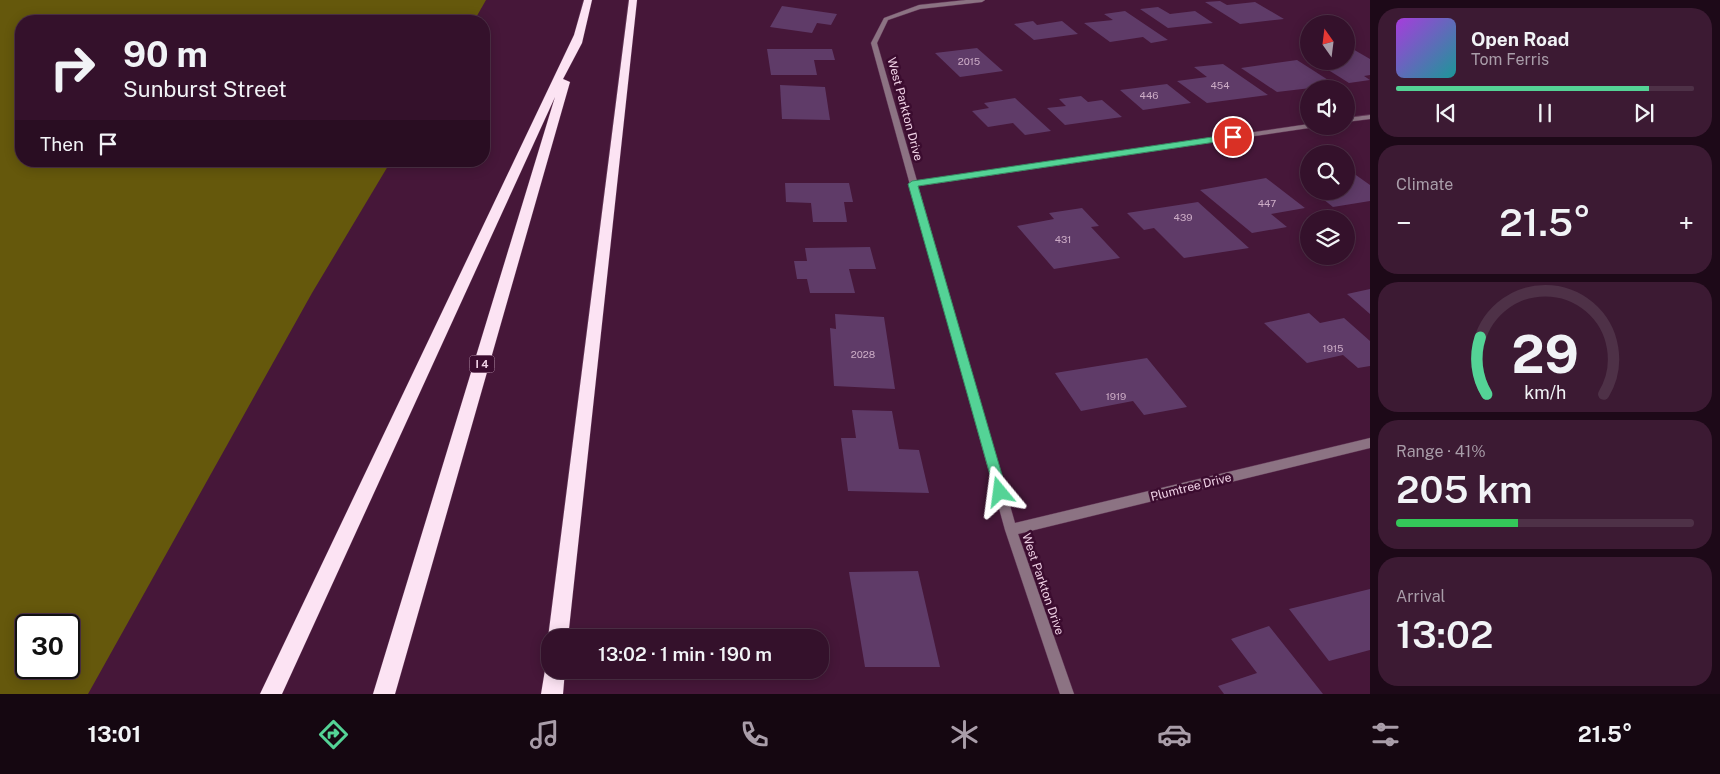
<!DOCTYPE html>
<html lang="en">
<head>
<meta charset="utf-8">
<style>
	body { margin:0; font-family:"Public Sans",sans-serif; background:#3c1a33; color:#f1f3f6; height:100vh; display:flex; flex-direction:column; font-size:19px; white-space:nowrap }
	* { box-sizing:border-box; margin:0 }
	p { font-size:16px; color:#a99da9 }
	.icon { flex:none; width:28px; height:28px; fill:none; stroke:currentColor; stroke-width:2; stroke-linecap:round; stroke-linejoin:round }
	.map { position:relative; flex:1; overflow:hidden }
	.details { display:flex; flex-direction:column; gap:8px; padding:8px; background:#1d0918; width:350px }
	.details>* { flex:none }
	.banner { position:absolute; left:15px; top:15px; width:475px; height:152px; border-radius:20px; box-shadow:0 2px 12px #0003,0 0 0 1px #4e3147; background:#34112b; color:#f1f3f6; overflow:hidden }
	.needle { width:32px; rotate:346deg }
	.buttons { position:absolute; left:1300px; top:15px; display:grid; gap:10px }
	.buttons a { display:grid; place-items:center; width:55px; height:55px; border-radius:50%; background:#34112b; box-shadow:0 2px 12px #0003,0 0 0 1px #4e3147; font-size:25px }
	.speed { position:absolute; left:15px; top:614px; display:flex; gap:10px; font-size:25px; font-weight:700; text-align:center }
	.speed>* { display:grid; place-content:center; width:65px; height:65px; border-radius:50%; background:#34112b; box-shadow:0 2px 12px #0003,0 0 0 1px #4e3147; line-height:1 }
	.speed .limit { border:2px solid #111; border-radius:8px; background:#fff; color:#111 }
	.pin { position:absolute; display:grid; place-items:center; width:42px; height:42px; color:#fff; margin:-21px; border:2px solid #fff; border-radius:50%; box-shadow:0 1px 5px #0007 }
	.me { position:absolute; width:55px; margin:-28px; rotate:344deg; stroke-linejoin:round; filter:drop-shadow(0 0 4px #0008) }
	.turn { display:flex; align-items:center; gap:18px; height:105px; padding:0 25px; font-size:22px }
	.turn .icon { width:65px; height:65px; stroke-width:2.5 }
	.turn b { display:block; font-size:35px; line-height:42px }
	.then { display:flex; align-items:center; height:48px; padding:0 25px; background:#0003; gap:10px; font-size:19px }
	.big { font-size:38px; font-weight:600; line-height:1.1 }
	.details .tile { flex:1; display:flex; flex-direction:column; justify-content:center; gap:8px; min-width:0; padding:0 18px; border-radius:20px; background:#3c1a33 }
	.details .dial { align-items:center; gap:0 }
	.dial svg { height:130px; overflow:visible; fill:none; stroke:#4e3147; stroke-width:7; stroke-linecap:round; text-anchor:middle }
	.dial text { fill:#f1f3f6; stroke:none }
	.song { display:flex; align-items:center; gap:15px }
	.cover { width:60px; height:60px; border-radius:8px; background:linear-gradient(135deg,hsl(280 70% 55%),hsl(180 70% 35%)) }
	.played { height:5px; border-radius:2px; background:linear-gradient(90deg,#54d396 85%,#4e3147 85%) }
	.keys { display:flex; justify-content:space-around; direction:ltr }
	.heat { display:flex; justify-content:space-between; align-items:center; font-size:28px; direction:ltr }
	.charge { height:8px; border-radius:4px; background:linear-gradient(90deg,#34c759 41%,#4e3147 0) }
	.trip { position:absolute; left:541px; top:629px; width:288px; height:50px; border-radius:20px; background:#34112b; box-shadow:0 2px 12px #0003,0 0 0 1px #4e3147; font-weight:600; line-height:50px; text-align:center }
	.menu { display:flex; height:80px; justify-content:space-around; align-items:center; background:#150711; color:#a99da9 }
	.menu .icon { width:35px; height:35px }
	.menu .selected { color:#54d396 }
	.menu b { font-size:22px; color:#f1f3f6 }
	main { display:flex; flex:1; min-height:0 }
	.map>svg:first-child { display:block }
	.forest { fill:#65580c; fill-rule:evenodd }
	.building { fill:#5f3b68 }
	.lines { fill:none; stroke-linecap:round; stroke-linejoin:round }
	.street-casing { stroke:#613555; stroke-width:1 }
	.highway-casing { stroke:#613555; stroke-width:1 }
	.street { fill:#8c7383; fill-rule:evenodd }
	.highway { fill:#fce3f3; fill-rule:evenodd }
	.route { fill:#54d396; stroke:#378962 }
	.labels { text-anchor:middle; stroke-width:5; stroke-linejoin:round; paint-order:stroke }
	.number-label { font-size:10px; fill:#ccacc6 }
	.shield { fill:#3b0c2f; stroke:#ba97af; stroke-width:1 }
	.shield-label { font-size:11px; font-weight:bold; fill:#f0d2e6 }
	.street-label { font-size:12px; fill:#f0d2e6; stroke:#3b0c2f }
</style>
</head>
<body>
<main>
<div class="map">
<svg width="1370" height="694" viewBox="0 0 1370 694">
	<rect width="100%" height="100%" fill="#461739"/>
	<!-- forest -->
	<path class="forest" d="M0 0H486L474 21H21V161H391L312 293 88 694H0ZM26 625H69V668H26Z"/>
	<!-- building -->
	<g class="building">
		<polygon points="1220,1 1227,5 1255,2 1284,19 1240,24 1205,2"/>
		<polygon points="782,6 837,14 831,25 817,23 812,33 770,27"/>
		<polygon points="1158,7 1170,14 1195,11 1213,23 1168,28 1140,9"/>
		<polygon points="1125,11 1168,40 1151,43 1143,37 1110,42 1084,23 1113,20 1104,14"/>
		<polygon points="1033,21 1037,25 1062,21 1078,34 1034,40 1014,24"/>
		<polygon points="977,48 1003,71 960,77 935,53"/>
		<polygon points="1351,48 1370,59 1370,75 1364,76 1370,80 1349,83 1314,61 1346,61 1346,49"/>
		<polygon points="767,49 832,49 835,60 814,60 817,75 771,75"/>
		<polygon points="1297,60 1336,85 1277,92 1241,68"/>
		<polygon points="1223,64 1268,95 1207,103 1177,81 1207,77 1194,67"/>
		<polygon points="1167,84 1191,103 1143,110 1120,90"/>
		<polygon points="780,85 825,87 830,120 782,119"/>
		<polygon points="1081,96 1088,102 1102,100 1122,117 1065,125 1047,108 1066,106 1059,99"/>
		<polygon points="1015,98 1051,131 1025,135 1013,123 988,127 972,111 989,108 984,103"/>
		<polygon points="1346,168 1370,185 1370,201 1333,207 1313,191 1346,191"/>
		<polygon points="1266,178 1305,208 1271,214 1287,227 1252,233 1200,190"/>
		<polygon points="785,183 849,183 853,202 844,202 847,222 813,222 811,203 786,202"/>
		<polygon points="1198,202 1249,248 1184,258 1154,228 1144,230 1127,213"/>
		<polygon points="1082,208 1099,226 1091,227 1120,258 1054,269 1017,226 1054,219 1049,213"/>
		<polygon points="870,247 876,269 849,269 855,293 810,293 807,279 797,279 794,261 807,261 805,248"/>
		<polygon points="1370,289 1370,314 1347,294"/>
		<polygon points="1309,313 1320,323 1344,318 1370,341 1370,366 1358,368 1343,355 1307,363 1264,323"/>
		<polygon points="835,314 884,317 895,389 834,386 830,328 836,329"/>
		<polygon points="1147,358 1187,407 1144,415 1133,401 1081,411 1055,373"/>
		<polygon points="852,410 892,411 899,449 919,450 929,493 848,491 841,438 856,438"/>
		<polygon points="918,571 940,667 865,667 849,572"/>
		<polygon points="1370,589 1370,650 1329,661 1289,609"/>
		<polygon points="1269,626 1323,694 1224,694 1218,686 1257,673 1231,639"/>
	</g>
	<g class="lines">
		<defs>
			<g id="street">
				<polygon points="966,0 985,0 982,2 920,9 888,20 877,43 917,181 1309,124 1309,126 1313,126 1309,128 918,186 1015,523 1370,438 1370,448 1018,534 1074,694 1060,694 1005,530 871,43 884,18 919,5"/>
				<polygon points="1370,115 1370,119 1346,122 1346,118"/>
			</g>
			<g id="highway">
				<polygon points="584,0 592,0 582,43 563,79 570,82 395,694 373,694 555,97 282,694 260,694 574,35"/>
				<polygon points="629,0 637,0 568,638 550,638 550,643 548,638"/>
				<polygon points="550,662 550,670 565,670 563,694 541,694 545,670"/>
			</g>
		</defs>
		<!-- street casing -->
		<use href="#street" class="street-casing"/>
		<!-- highway casing -->
		<use href="#highway" class="highway-casing"/>
		<!-- street -->
		<use href="#street" class="street"/>
		<!-- highway -->
		<use href="#highway" class="highway"/>
	</g>
	<!-- route -->
	<polygon class="route" points="1233,134 1236,135 1236,139 918,186 1007,492 1005,496 1000,497 996,496 908,184 912,181"/>
	<g class="labels">
		<!-- number labels -->
		<g class="number-label">
			<text x="969" y="65">2015</text>
			<text x="1220" y="89">454</text>
			<text x="1149" y="99">446</text>
			<text x="1267" y="207">447</text>
			<text x="1183" y="221">439</text>
			<text x="1063" y="243">431</text>
			<text x="1333" y="352">1915</text>
			<text x="863" y="358">2028</text>
			<text x="1116" y="400">1919</text>
		</g>
		<!-- shield labels -->
		<rect class="shield" x="469.5" y="355.5" width="25" height="17" rx="4"/>
		<g class="shield-label">
			<text x="482" y="368">I 4</text>
		</g>
		<!-- street labels -->
		<g class="street-label">
			<text transform="translate(905 109) rotate(75)" y="4">West Parkton Drive</text>
			<text transform="translate(1191 487) rotate(-14)" y="4">Plumtree Drive</text>
			<text transform="translate(1043 584) rotate(71)" y="4">West Parkton Drive</text>
		</g>
	</g>
</svg>
<div class="buttons">
<a><svg class="needle" viewBox="-14 -14 28 28"><path d="M0-13l5 13h-10z" fill="#e53935"/><path d="M0 13l5-13h-10z" fill="#a99da9"/></svg></a>
<a><svg class="icon" aria-label="sound" viewBox="0 0 24 24"><path d="M4 9h4l5-4v14l-5-4H4zM17 9q2 3 0 6"/></svg></a>
<a><svg class="icon" aria-label="search" viewBox="0 0 24 24"><circle cx="10" cy="10" r="6"/><path d="M15 15l6 6"/></svg></a>
<a><svg class="icon" aria-label="layers" viewBox="0 0 24 24"><path d="M12 4l9 5-9 5-9-5zM3 14l9 5 9-5"/></svg></a>
</div>
<div class="speed"><div class="limit">30</div></div>
<div class="pin" style="left:1233px;top:137px;background:#d93025"><svg class="icon" aria-label="arrive" viewBox="0 0 24 24"><path d="M6 21V4h12l-3 4 3 4H6"/></svg></div>
<svg class="me" style="left:1000px;top:492px" viewBox="-20 -20 40 40"><path d="M0-17L14 15 0 8-14 15z" fill="#54d396" stroke="#fff" stroke-width="4"/></svg>
<div class="trip">13:02 · 1 min · 190 m</div>
<div class="banner">
<div class="turn"><svg class="icon" aria-label="right" viewBox="0 0 24 24"><path d="M7 20v-9h11M14 6l5 5-5 5"/></svg><div><b>90 m</b>Sunburst Street</div></div>
<div class="then">Then<svg class="icon" aria-label="arrive" viewBox="0 0 24 24"><path d="M6 21V4h12l-3 4 3 4H6"/></svg></div>
</div>
</div>
<section class="details">
<div class="tile">
<div class="song"><i class="cover"></i><div><b>Open Road</b><p>Tom Ferris</p></div></div>
<div class="played"></div>
<div class="keys"><svg class="icon" aria-label="previous" viewBox="0 0 24 24"><path d="M18 5L8 12l10 7zM5 5v14"/></svg><svg class="icon" aria-label="pause" viewBox="0 0 24 24"><path d="M8 5v14M16 5v14"/></svg><svg class="icon" aria-label="next" viewBox="0 0 24 24"><path d="M6 5l10 7-10 7zM19 5v14"/></svg></div>
</div>
<div class="tile"><p>Climate</p>
<div class="heat"><a>−</a><b class="big">21.5°</b><a>+</a></div>
</div>
<div class="tile dial"><svg viewBox="0 0 100 80">
<path d="M14 69A42 42 0 1 1 86 69"/>
<path d="M14 69A42 42 0 0 1 10 34" stroke="#54d396"/>
<text x="50" y="56" font-size="32" font-weight="700">29</text>
<text x="50" y="72" font-size="11">km/h</text>
</svg></div>
<div class="tile"><p>Range · 41%</p><b class="big">205 km</b><div class="charge"></div></div>
<div class="tile"><p>Arrival</p><b class="big">13:02</b></div>
</section>
</main>
<nav class="menu">
<b>13:01</b>
<svg class="icon selected" aria-label="directions" viewBox="0 0 24 24"><path d="M12 3l9 9-9 9-9-9zM9 14v-3h6M13 9l2 2-2 2"/></svg>
<svg class="icon" aria-label="music" viewBox="0 0 24 24"><path d="M9 18V5l10-2v13"/><circle cx="6" cy="18" r="3"/><circle cx="16" cy="16" r="3"/></svg>
<svg class="icon" aria-label="phone" viewBox="0 0 24 24"><path d="M5 4h4l2 5-3 2q2 4 5 5l2-3 5 2v4C11 20 4 13 5 4z"/></svg>
<svg class="icon" aria-label="climate" viewBox="0 0 24 24"><path d="M12 3v18M4 7l16 10M4 17L20 7"/></svg>
<svg class="icon" aria-label="car" viewBox="0 0 24 24"><path d="M5 17H2v-5l4-1 3-4h7l3 4 3 1v5h-3M9 17h6M6 11h13"/><circle cx="7" cy="17" r="2"/><circle cx="17" cy="17" r="2"/></svg>
<svg class="icon" aria-label="filters" viewBox="0 0 24 24"><path d="M4 7h16M4 17h16"/><circle cx="9" cy="7" r="2"/><circle cx="15" cy="17" r="2"/></svg>
<b>21.5°</b>
</nav>
</body>
</html>
